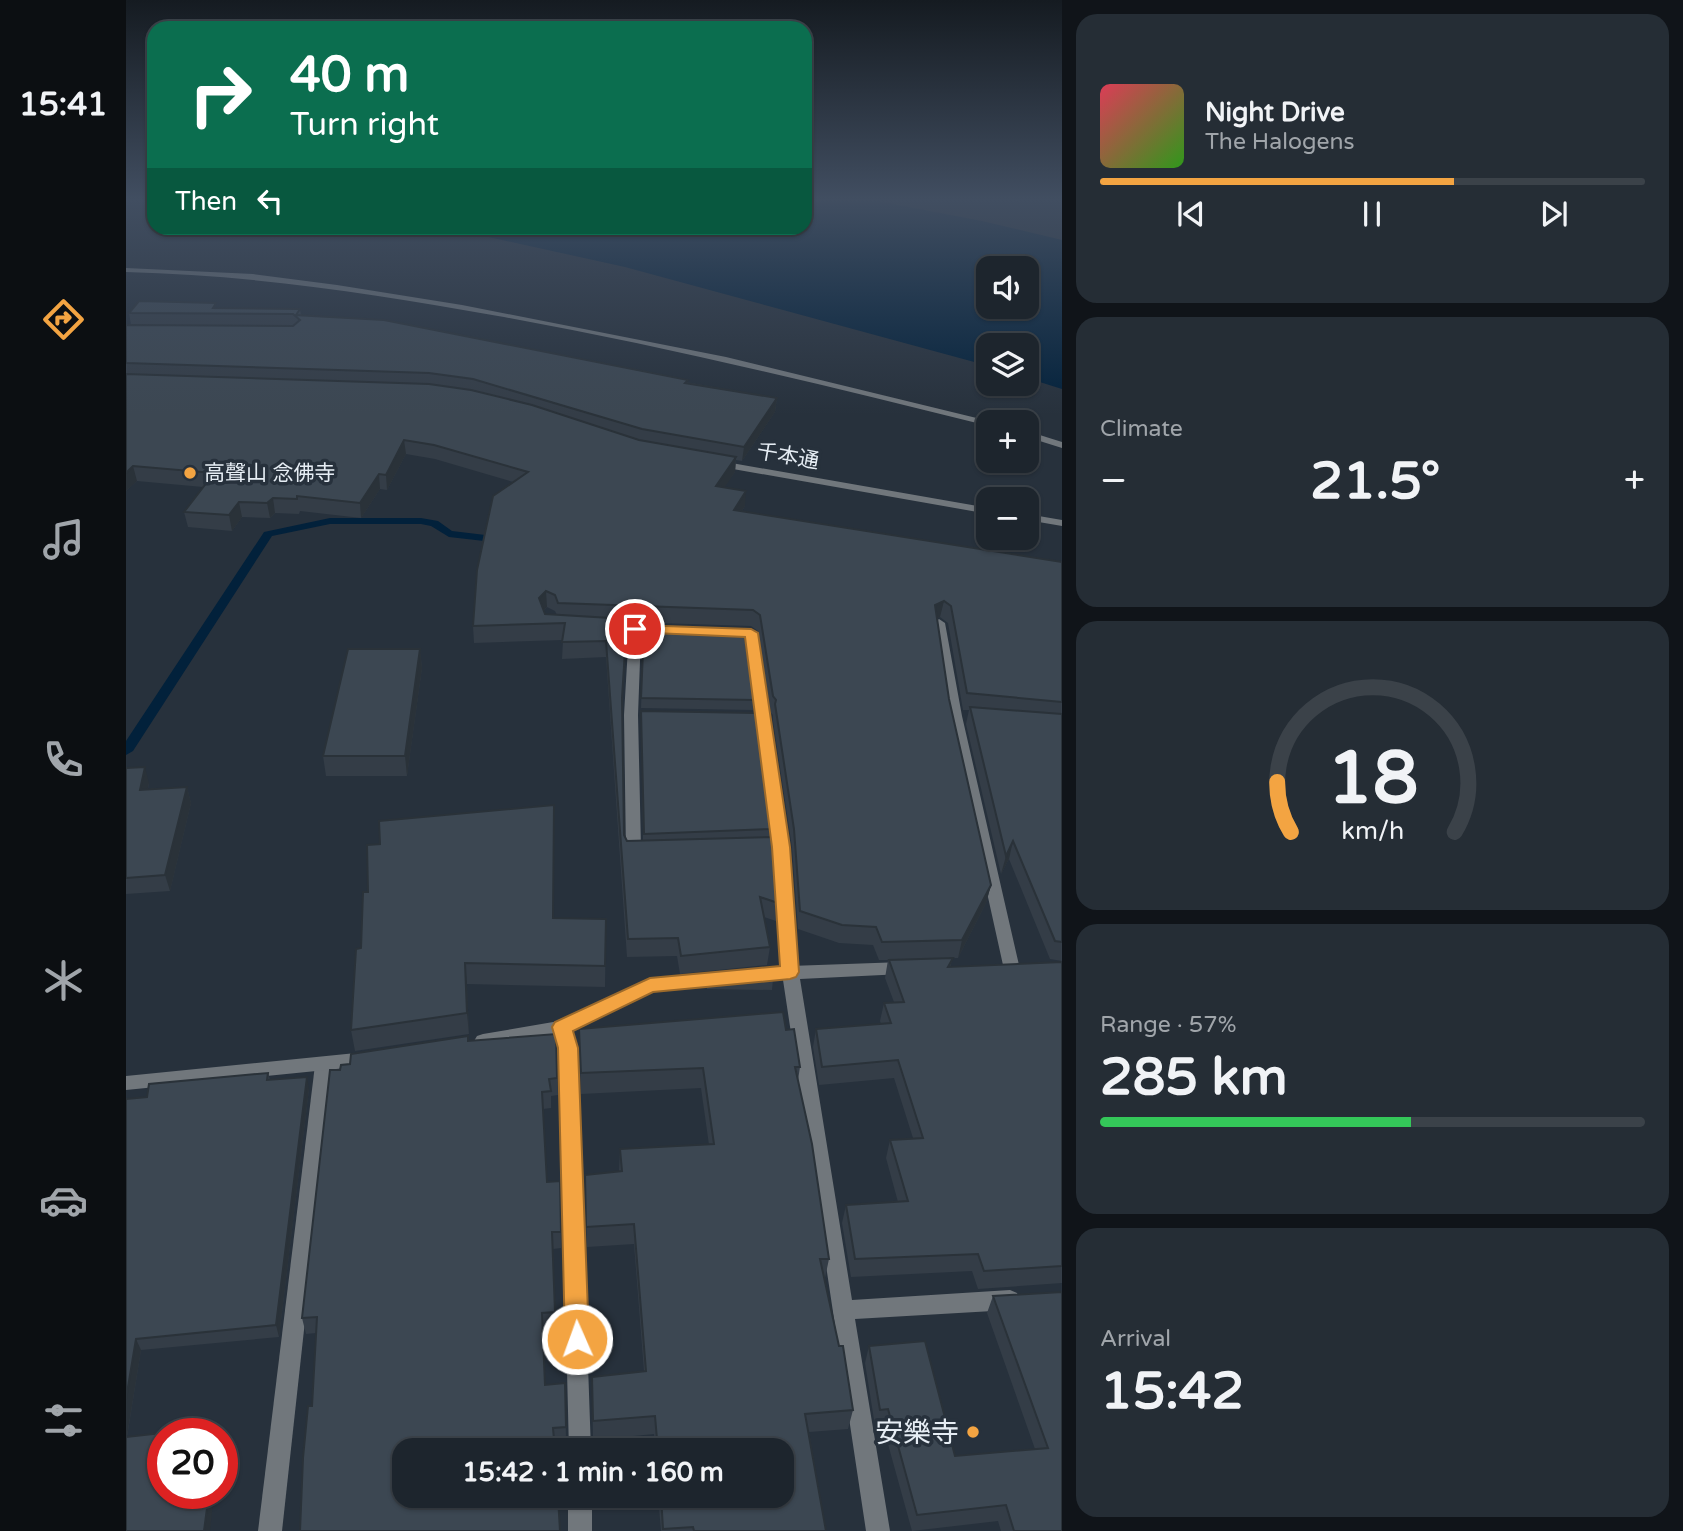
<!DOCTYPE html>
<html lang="en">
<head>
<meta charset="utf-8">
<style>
	body { margin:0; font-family:"Varela Round","Noto Sans JP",sans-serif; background:#252d35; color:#f1f3f6; height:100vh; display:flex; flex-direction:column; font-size:26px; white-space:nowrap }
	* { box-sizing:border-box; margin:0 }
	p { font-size:23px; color:#a0a5aa }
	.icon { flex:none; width:38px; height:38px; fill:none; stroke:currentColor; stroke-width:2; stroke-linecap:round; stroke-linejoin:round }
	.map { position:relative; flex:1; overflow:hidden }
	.drawer { display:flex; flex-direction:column; gap:14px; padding:14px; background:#101419; width:621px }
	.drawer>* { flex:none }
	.guide { position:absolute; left:21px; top:21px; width:665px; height:214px; border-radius:21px; box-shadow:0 2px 5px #0004,0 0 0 2px #3b4249; background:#0b6e4f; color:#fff; overflow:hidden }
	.buttons { position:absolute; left:850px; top:256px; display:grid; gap:14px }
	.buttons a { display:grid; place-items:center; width:63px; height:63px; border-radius:14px; background:#1d252d; box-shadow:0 2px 5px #0004,0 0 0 2px #3b4249; font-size:35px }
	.speed { position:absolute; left:21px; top:1418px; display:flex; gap:14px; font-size:35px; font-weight:700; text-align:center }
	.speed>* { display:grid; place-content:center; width:91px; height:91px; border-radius:50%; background:#1d252d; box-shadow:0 2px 5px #0004,0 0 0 2px #3b4249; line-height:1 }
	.speed .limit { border:10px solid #d22; background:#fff; color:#111 }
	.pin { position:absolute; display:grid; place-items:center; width:60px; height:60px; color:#fff; margin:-30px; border:4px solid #fff; border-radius:50%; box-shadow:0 2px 7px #0007 }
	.me { position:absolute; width:77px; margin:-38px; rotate:358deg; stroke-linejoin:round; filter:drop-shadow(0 0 5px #0008) }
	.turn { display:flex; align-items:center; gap:24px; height:147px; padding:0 28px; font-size:32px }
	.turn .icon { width:91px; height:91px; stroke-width:2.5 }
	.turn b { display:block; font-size:49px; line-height:60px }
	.then { display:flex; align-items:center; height:66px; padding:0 28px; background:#0003; gap:14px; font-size:26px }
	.big { font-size:52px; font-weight:800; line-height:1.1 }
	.drawer .card { flex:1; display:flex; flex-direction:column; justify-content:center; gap:10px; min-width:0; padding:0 24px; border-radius:21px; background:#252d35 }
	.drawer .dial { align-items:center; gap:0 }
	.dial svg { height:182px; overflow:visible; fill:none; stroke:#3b4249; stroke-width:7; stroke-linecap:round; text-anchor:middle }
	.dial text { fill:#f1f3f6; stroke:none }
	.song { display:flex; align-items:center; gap:21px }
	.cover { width:84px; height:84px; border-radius:10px; background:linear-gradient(135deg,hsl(350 70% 55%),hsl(110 70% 35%)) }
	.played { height:7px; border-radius:4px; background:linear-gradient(90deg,#f3a442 65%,#3b4249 65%) }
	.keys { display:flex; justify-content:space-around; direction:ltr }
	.heat { display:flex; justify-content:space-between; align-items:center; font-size:38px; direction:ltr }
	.charge { height:10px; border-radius:5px; background:linear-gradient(90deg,#34c759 57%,#3b4249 0) }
	.trip { position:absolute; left:266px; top:1438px; width:402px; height:70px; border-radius:21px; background:#1d252d; box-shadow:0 2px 5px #0004,0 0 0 2px #3b4249; font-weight:800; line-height:70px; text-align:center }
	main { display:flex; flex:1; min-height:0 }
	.tabs { display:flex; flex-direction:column; width:126px; justify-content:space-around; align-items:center; background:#0c0f12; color:#a0a5aa }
	.tabs .icon { width:49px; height:49px }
	.tabs .selected { color:#f3a442 }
	.tabs b { font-size:32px; color:#f1f3f6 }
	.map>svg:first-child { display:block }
	.water { fill:#02213b; fill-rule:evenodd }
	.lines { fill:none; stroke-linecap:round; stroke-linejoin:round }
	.stream { fill:#02213b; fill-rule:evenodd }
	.lane { fill:#71777c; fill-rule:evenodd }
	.street { fill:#71777c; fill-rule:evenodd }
	.wall { fill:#343d47; fill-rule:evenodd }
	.shaded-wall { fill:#2a3239 }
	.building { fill:#3c4752; stroke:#2a3239; stroke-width:2 }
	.route { fill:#f3a442; stroke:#9e6b2b; stroke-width:2 }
	.poi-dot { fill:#f3a442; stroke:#27313c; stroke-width:2.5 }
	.labels { text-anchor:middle; stroke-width:7; stroke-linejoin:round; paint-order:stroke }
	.far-street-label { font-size:21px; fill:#e6edf4; stroke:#27313c }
	.far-poi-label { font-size:21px; fill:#e6edf4; stroke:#27313c; text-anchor:start }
	.near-poi-label { font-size:28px; fill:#e6edf4; stroke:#27313c; text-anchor:end }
</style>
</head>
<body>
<main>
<nav class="tabs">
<b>15:41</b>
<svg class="icon selected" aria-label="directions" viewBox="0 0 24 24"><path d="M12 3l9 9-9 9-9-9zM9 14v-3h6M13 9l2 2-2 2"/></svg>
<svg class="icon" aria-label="music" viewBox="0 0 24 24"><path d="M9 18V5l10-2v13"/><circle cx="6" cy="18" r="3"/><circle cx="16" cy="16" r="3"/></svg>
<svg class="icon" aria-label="phone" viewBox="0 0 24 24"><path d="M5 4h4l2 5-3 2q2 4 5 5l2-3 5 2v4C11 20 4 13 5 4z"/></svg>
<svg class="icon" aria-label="climate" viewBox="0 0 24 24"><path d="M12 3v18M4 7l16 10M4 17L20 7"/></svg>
<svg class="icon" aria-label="car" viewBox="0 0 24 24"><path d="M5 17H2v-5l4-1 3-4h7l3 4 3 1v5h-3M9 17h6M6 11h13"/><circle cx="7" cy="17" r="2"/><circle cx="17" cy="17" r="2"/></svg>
<svg class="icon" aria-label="filters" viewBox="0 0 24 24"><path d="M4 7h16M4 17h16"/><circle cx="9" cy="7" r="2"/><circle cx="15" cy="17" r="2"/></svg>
</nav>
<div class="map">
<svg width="936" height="1531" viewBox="0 0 936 1531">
	<rect width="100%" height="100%" fill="#27313c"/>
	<!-- water -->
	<path class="water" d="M679 201H751L856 221 936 240V389L901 378V345H863V366L499 267 322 228H679ZM863 268H901V306H863Z"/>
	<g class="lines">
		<!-- stream -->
		<polygon class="stream" points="204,518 295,518 312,521 326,531 376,537 382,540 376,543 323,537 305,526 295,524 204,524 146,536 7,751 0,755 0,741 138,532"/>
		<!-- lane -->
		<g class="lane">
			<path d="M0 268 127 274 211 285 336 305 600 357 867 422H863V426C700 385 537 346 372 316 249 294 126 275 0 272Z"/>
			<polygon points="901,431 936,442 936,448 901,437"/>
			<polygon points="509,626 535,626 541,630 535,634 515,634 512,715 515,848 523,853 520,857 503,857 500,853 498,715 503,630"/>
			<polygon points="600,628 625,629 631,633 663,847 672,972 670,976 664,978 658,976 656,972 648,852 630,853 622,848 630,843 647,842 619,636 596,635 594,632"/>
			<polygon points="436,1020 442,1022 451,1048 465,1451 443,1451 433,1048 427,1027 430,1022"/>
			<polygon points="198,1058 204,1060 207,1065 156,1531 132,1531 189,1065 192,1060"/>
			<rect x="442" y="1496" width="24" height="35"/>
		</g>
		<!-- street -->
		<g class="street">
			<polygon points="594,461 863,508 863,514 590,466 589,464"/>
			<polygon points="901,514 936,520 936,526 901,520"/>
			<polygon points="813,619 819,623 836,716 893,965 891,969 885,971 879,969 877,965 822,716 807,623"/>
			<polygon points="777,962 783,964 785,968 783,972 777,974 674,979 726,1300 884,1290 891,1293 894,1300 891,1307 884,1310 729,1319 764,1531 740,1531 657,980 624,979 622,975 624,971 664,966"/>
			<polygon points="599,972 605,974 607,978 605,982 527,991 442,1032 357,1048 351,1046 348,1041 351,1036 357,1034 433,1021 524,979"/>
			<polygon points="240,1052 246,1054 249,1059 246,1064 240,1066 0,1090 0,1076"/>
		</g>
	</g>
	<!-- wall -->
	<g class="wall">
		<path d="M91 308 174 309 175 315 651 398 649 412 616 461 610 460 609 472 598 487 619 506 616 511 936 562V961L924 959 883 859 875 874 840 724 843 710H837L822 623 814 617 811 619 823 699 865 885 860 903 832 958H827L824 967 936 962V1283L852 1289 846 1271 725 1277 716 1223 720 1205 772 1202 760 1158 764 1140 787 1138 768 1078 693 1085 687 1047 690 1029 755 1024 754 1021 758 1003 768 1002 759 978 762 960H753L747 945 713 943 672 929 666 847 647 721V715L645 713 632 631 625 626 500 622 496 708 498 835 501 841 517 840 515 711 645 829 644 837 652 903 650 921 638 917 644 947 641 965 554 974 551 956 501 957 480 657 436 659 437 640 348 643 347 626 387 482 309 459 280 454 261 490 254 489 235 518 174 511 173 514 149 513 144 518 116 517 106 531 62 527 58 512 77 487 11 481 0 491V325H5L3 313ZM421 607 429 611 431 615 419 614 418 610Z"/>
		<polygon points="518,627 628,700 627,710 515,708"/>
		<polygon points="294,649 296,668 281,776 200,776 197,756"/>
		<polygon points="0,768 23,783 22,789 61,787 65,803 44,891 0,894"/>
		<polygon points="428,805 427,918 480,919 479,987 341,984 343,1034 229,1051 225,1030 235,948 242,892 254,844"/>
		<polygon points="581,977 647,979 646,990 581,989"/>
		<polygon points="453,1029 660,1030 674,1067 672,1080 703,1259 699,1278 698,1278 727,1410 722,1429 683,1432 700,1531 535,1531 532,1496 656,1496 656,1451 529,1451 528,1434 467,1440 466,1377 518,1371 508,1244 461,1247 459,1175 493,1172 494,1149 583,1145 575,1088 455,1094"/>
		<polygon points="430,1034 432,1095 425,1096 425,1108 417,1109 421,1182 434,1181 435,1248 427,1249 430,1328 416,1329 419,1385 439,1383 440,1442 428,1443 186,1406 190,1333 180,1334 176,1318 214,1070 224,1064 342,1041"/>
		<polygon points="142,1073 144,1080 183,1089 153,1337 15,1350 1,1437 90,1427 92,1433 37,1433 0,1531 0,1099 21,1097"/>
		<polygon points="936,1292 936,1531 875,1531 872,1521 786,1531 757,1426 749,1426 739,1363 743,1346 829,1456 909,1449 861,1313 867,1296"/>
	</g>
	<!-- shaded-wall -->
	<g class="shaded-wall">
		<polygon points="651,398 649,412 616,461 618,447"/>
		<polygon points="278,440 280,454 261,490 260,475"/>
		<polygon points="610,457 609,472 589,501 590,486"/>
		<polygon points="7,466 11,481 0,491 0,473"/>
		<polygon points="253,474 254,489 235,518 234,503"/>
		<polygon points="620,491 619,506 607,525 608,510"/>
		<polygon points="147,498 149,513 144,518 141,503"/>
		<polygon points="113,502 116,517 106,531 103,515"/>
		<polygon points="420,591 421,607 413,614 413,598"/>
		<polygon points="818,601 814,617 806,621 809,605"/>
		<polygon points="294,649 296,668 281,776 279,756"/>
		<polygon points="19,767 23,783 18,806 14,790"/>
		<polygon points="61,787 65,803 44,891 39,875"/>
		<polygon points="887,841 883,859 875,874 880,856"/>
		<polygon points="865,885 860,903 832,958 836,940"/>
		<polygon points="339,963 341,984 343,1034 341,1013"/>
		<polygon points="181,1077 183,1089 153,1337 150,1325"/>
		<polygon points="10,1339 15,1350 0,1442 0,1399"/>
		<polygon points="83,1493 88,1493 84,1531 78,1531"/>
	</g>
	<!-- building -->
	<g class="building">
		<polygon points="13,301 90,303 87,308 174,309 170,315 258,320 562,380 559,383 651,398 618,447 516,429 347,379 303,373 0,363 0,325 167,326 174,320 167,314 3,313"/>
		<polygon points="0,374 303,384 345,390 406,405 513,440 610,457 590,486 620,491 608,510 936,562 936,702 841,693 825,606 818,601 809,605 823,699 865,885 836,940 756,942 750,927 716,925 674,911 668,829 649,704 650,700 647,696 634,615 627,610 432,603 429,595 420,591 413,598 419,614 501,619 496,698 498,835 501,841 648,837 652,903 634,897 644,947 555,956 552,938 502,939 480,641 436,642 439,623 347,626 351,570 367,496 402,472 308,445 278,440 260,475 253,474 234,503 171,496 171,499 147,498 141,503 113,502 103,515 58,512 88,473 7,466 0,473"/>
		<polygon points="518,627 618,629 628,700 515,698"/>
		<polygon points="222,649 294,649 279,756 197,756"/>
		<polygon points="844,707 936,714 936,942 929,941 887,841 880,856"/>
		<polygon points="515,711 630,713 645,829 518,834"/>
		<polygon points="19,767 14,790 61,787 39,875 0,878 0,768"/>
		<polygon points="428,805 427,918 480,919 479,966 339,963 341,1013 225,1030 230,949 235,948 237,892 242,892 241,845 254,844 253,821"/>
		<polygon points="827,958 822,967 936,962 936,1266 858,1271 852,1254 729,1259 720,1205 782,1201 764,1140 797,1138 772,1060 696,1067 690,1029 765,1023 758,1003 778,1002 763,960"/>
		<polygon points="646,972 647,979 581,977"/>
		<polygon points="657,1012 660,1030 668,1029 674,1067 669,1067 686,1144 703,1259 694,1259 713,1346 717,1346 727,1410 679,1414 700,1531 568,1531 567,1527 537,1529 535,1496 656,1496 656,1451 532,1451 529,1416 467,1421 466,1377 520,1371 508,1224 460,1227 459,1175 496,1171 494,1149 588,1144 577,1068 455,1073 453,1029"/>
		<polygon points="430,1034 431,1078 423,1079 425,1091 416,1092 421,1182 434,1181 435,1232 426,1232 429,1312 416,1313 419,1385 439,1383 440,1427 427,1428 429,1451 278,1451 278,1496 432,1496 434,1531 174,1531 177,1458 182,1406 186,1406 191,1317 176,1318 204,1070 214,1070 215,1065 224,1064 225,1054 342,1036 342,1041"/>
		<polygon points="142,1073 141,1080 181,1077 150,1325 10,1339 0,1399 0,1099 21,1097 23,1084"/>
		<polygon points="936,1292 936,1531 888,1531 880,1505 791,1515 762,1409 754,1410 743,1346 799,1341 829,1456 922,1448 867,1296"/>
		<polygon points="90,1427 89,1433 37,1433 37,1493 83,1493 78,1531 0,1531 0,1437"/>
	</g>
	<!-- sky -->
	<linearGradient id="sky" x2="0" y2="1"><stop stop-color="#151b21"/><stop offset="0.48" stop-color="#414e61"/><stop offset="1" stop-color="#414e61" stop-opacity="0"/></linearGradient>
	<rect width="936" height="415" fill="url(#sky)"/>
	<!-- route -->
	<polygon class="route" points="509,625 625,629 632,633 664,847 673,972 670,977 664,979 527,992 447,1031 452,1048 463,1339 460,1347 451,1351 443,1347 439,1339 432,1048 426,1027 429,1022 524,978 654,966 646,847 619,637 504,632 502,629"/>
	<!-- markers -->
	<g class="poi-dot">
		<circle cx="64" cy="473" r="7"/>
		<circle cx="847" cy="1432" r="7"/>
	</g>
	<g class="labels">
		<!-- far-street labels -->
		<g class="far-street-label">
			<text transform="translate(662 456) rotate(10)" y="7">千本通</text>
		</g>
		<!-- far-poi labels -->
		<g class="far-poi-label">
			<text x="78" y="480">高聲山 念佛寺</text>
		</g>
		<!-- near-poi labels -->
		<g class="near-poi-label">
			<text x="833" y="1442">安樂寺</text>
		</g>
	</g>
</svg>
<div class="buttons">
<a><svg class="icon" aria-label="sound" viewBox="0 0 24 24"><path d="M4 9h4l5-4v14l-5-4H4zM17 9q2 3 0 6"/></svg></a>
<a><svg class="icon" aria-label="layers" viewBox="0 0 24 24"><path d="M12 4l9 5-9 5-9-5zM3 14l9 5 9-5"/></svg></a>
<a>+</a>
<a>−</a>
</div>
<div class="speed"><div class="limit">20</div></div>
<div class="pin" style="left:509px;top:629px;background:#d93025"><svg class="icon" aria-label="arrive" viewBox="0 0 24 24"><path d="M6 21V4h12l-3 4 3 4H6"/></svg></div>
<svg class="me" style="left:451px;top:1339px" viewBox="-20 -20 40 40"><circle r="17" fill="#f3a442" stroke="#fff" stroke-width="3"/><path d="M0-11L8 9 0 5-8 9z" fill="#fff"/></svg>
<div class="trip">15:42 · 1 min · 160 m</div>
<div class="guide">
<div class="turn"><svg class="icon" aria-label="right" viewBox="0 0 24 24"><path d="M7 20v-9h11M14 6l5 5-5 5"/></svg><div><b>40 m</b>Turn right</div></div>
<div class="then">Then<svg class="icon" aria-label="left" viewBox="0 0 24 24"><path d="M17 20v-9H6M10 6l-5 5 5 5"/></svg></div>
</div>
</div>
<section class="drawer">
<div class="card">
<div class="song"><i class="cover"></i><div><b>Night Drive</b><p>The Halogens</p></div></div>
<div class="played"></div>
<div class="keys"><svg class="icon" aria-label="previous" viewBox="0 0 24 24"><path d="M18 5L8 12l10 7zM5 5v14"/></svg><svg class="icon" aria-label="pause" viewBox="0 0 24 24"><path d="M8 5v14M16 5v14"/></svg><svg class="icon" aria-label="next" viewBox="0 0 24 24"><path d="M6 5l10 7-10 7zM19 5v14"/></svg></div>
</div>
<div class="card"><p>Climate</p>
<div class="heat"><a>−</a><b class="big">21.5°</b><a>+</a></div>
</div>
<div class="card dial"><svg viewBox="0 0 100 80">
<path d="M14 69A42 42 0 1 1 86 69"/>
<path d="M14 69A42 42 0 0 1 8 47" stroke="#f3a442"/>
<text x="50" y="56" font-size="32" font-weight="700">18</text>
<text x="50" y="72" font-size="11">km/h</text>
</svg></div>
<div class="card"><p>Range · 57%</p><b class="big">285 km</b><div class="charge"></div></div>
<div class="card"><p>Arrival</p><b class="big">15:42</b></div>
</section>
</main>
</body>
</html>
